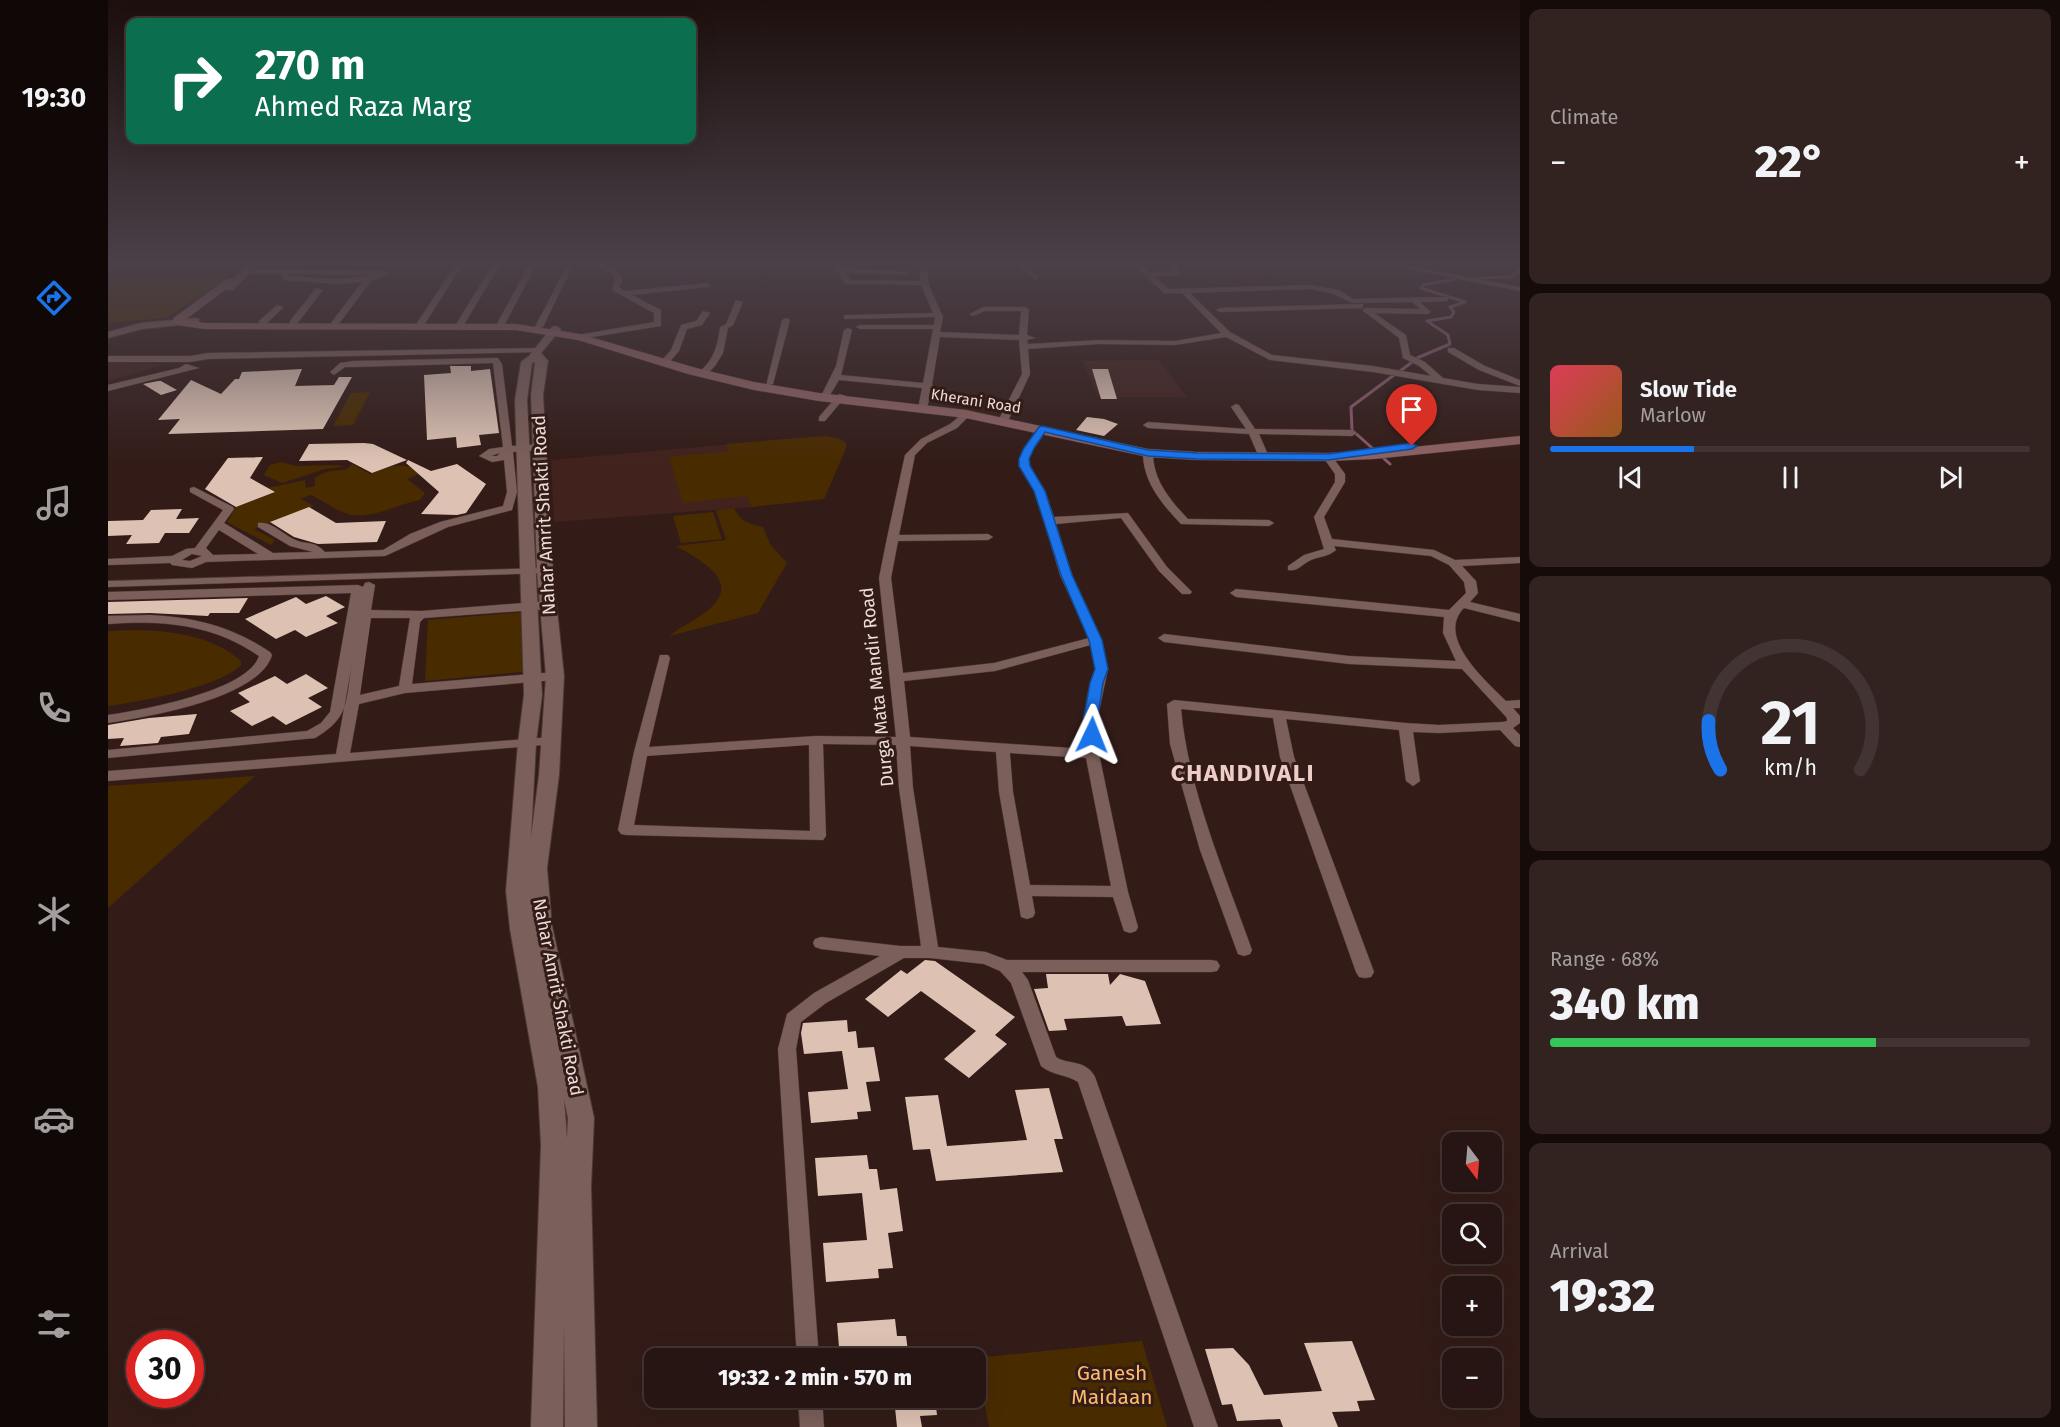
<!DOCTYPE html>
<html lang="en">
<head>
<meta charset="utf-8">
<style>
	body { margin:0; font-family:"Fira Sans",sans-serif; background:#322220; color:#f1f3f6; height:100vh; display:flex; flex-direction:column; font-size:22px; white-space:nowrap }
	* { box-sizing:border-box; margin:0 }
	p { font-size:20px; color:#a49f9f }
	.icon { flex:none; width:33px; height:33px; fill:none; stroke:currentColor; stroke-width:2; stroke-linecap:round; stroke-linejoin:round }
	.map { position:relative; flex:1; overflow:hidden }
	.details { display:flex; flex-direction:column; gap:9px; padding:9px; background:#150c0a; width:540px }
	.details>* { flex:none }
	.banner { position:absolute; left:18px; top:18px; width:570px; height:126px; border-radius:12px; box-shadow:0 6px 24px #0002,0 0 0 2px #423432; background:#0b6e4f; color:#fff; overflow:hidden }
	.needle { width:39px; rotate:164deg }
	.controls { position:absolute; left:1334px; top:1132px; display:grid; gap:12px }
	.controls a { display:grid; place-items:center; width:60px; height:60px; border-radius:12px; background:#261512; box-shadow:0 6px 24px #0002,0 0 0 2px #423432; font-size:30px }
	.speed { position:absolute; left:18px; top:1330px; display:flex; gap:12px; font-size:30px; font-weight:700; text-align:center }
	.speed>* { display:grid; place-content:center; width:78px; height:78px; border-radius:50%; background:#261512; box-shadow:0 6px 24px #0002,0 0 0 2px #423432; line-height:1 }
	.speed .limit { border:9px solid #d22; background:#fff; color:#111 }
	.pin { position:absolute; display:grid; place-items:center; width:51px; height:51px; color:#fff; margin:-62px -26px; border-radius:50% 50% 50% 0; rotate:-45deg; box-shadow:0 0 6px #0007 }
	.pin .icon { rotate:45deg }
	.me { position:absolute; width:66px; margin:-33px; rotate:2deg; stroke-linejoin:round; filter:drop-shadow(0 0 4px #0008) }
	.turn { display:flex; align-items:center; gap:21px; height:126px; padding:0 30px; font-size:27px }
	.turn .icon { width:78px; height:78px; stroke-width:2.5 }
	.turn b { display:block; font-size:42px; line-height:51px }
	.big { font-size:45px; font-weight:800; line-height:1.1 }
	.details .widget { flex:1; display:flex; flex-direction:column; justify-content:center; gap:9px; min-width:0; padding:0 21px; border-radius:12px; background:#322220 }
	.details .dial { align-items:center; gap:0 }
	.dial svg { height:156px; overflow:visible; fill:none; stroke:#423432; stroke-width:7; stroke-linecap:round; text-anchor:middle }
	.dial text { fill:#f1f3f6; stroke:none }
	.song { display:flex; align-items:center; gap:18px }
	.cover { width:72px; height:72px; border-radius:9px; background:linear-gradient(135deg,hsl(350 70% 55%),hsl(30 70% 35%)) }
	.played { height:6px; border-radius:3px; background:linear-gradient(90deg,#1a73e8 30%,#423432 30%) }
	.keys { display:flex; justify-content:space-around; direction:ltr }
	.heat { display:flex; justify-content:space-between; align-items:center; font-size:33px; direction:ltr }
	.charge { height:9px; border-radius:4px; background:linear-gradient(90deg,#34c759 68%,#423432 0) }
	.trip { position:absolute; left:536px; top:1348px; width:342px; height:60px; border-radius:12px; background:#261512; box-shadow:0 6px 24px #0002,0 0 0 2px #423432; font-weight:800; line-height:60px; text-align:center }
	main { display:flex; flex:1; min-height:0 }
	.dock { display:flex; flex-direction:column; width:108px; justify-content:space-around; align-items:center; background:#0f0807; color:#a49f9f }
	.dock .icon { width:42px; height:42px }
	.dock .active { color:#1a73e8 }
	.dock b { font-size:27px; color:#f1f3f6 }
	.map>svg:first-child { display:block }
	.built { fill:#41221d }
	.green { fill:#492b00 }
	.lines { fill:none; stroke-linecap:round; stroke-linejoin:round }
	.stream { stroke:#88596d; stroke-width:3 }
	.canal { fill:#5c213f; fill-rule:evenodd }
	.building { fill:#ddc2b3 }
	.minor-casing { stroke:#4c3937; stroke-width:1 }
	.tertiary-casing { stroke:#4c3937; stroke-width:2 }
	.secondary-casing { stroke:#4c3937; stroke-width:1 }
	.minor { fill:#7b5f5a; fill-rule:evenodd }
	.tertiary { fill:#7b5f5a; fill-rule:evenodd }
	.secondary { fill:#8e6262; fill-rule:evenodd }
	.route { fill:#1a73e8; stroke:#114b97; stroke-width:1.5 }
	.labels { text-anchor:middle; stroke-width:6; stroke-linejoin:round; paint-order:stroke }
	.far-street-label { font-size:15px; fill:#eddcd9; stroke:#331c18 }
	.street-label { font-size:18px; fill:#eddcd9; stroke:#331c18 }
	.near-park-label { font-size:21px; fill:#fdba6b; stroke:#331c18 }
	.district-label { font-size:24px; font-weight:bold; letter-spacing:1.5px; fill:#eecdc7; stroke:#331c18 }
</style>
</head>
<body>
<main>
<nav class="dock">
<b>19:30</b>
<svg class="icon active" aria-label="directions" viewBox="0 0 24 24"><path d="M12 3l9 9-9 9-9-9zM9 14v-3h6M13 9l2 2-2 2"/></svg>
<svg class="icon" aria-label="music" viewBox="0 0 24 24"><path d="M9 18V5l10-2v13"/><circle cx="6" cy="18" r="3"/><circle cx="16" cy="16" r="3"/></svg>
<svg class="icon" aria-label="phone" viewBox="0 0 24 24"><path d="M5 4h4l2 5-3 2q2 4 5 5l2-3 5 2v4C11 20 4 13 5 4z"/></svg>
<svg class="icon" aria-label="climate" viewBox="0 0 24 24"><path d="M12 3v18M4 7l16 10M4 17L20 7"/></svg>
<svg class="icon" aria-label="car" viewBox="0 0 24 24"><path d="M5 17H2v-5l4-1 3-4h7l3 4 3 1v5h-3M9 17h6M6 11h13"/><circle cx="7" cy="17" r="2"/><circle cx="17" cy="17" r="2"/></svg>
<svg class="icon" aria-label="filters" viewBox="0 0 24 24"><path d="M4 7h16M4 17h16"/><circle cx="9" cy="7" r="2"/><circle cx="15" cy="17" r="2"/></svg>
</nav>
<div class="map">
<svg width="1412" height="1427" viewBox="0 0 1412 1427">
	<rect width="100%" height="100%" fill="#331c18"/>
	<!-- built -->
	<g class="built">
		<polygon points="1051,360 1079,397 990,397 975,361"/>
		<polygon points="0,363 57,364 0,381"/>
		<polygon points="717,436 732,439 738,443 738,448 716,499 643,507 446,522 443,460"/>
	</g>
	<!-- green -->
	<g class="green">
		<polygon points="125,274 58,318 0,323 0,278"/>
		<polygon points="262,392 245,425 225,426 243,393"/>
		<polygon points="717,436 732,439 738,443 738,448 716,499 643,507 639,496 575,503 561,457 620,451 618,444"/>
		<polygon points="173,462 188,466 230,465 236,467 217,469 174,483 156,475 162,465"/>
		<path d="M244 464 262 474C285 466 293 460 314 473L299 479 317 493 312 500C289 504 260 522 237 513 225 509 214 500 203 495L193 499 206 506 146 529 167 540 163 545 119 522 128 507 166 493 159 488 197 480 198 488 207 486V478C217 470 227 471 239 469Z"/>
		<path d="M626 508C633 522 641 524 655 527L662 544 679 563 650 613 561 636C571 628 582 623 592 616 639 585 598 563 568 546L618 540 608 510Z"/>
		<polygon points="605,512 614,539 573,543 565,516"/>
		<polygon points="417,612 423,671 317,681 320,620"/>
		<path d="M26 630C65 631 103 635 133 661V665C112 687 31 702 0 706V631Z"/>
		<polygon points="147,776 0,908 0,786"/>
		<polygon points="1034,1341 1059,1427 881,1427 868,1358"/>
	</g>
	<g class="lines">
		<!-- stream -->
		<g class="stream">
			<polyline points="1372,278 1402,277 1412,270"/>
			<polyline points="1309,358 1342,344 1340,335 1319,321 1343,317 1346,312 1342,307 1357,302 1313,288 1315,285 1347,279"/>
			<polyline points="1292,371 1303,363"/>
			<polyline points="1282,464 1244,430 1243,407 1286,375"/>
		</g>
		<!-- canal -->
		<polygon class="canal" points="524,261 557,261 553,264 499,269 495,266 499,263"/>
	</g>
	<!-- building -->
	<g class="building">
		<polygon points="342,366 363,366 363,371 382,369 391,433 371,435 373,445 349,448 348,437 319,440 316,375 343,373"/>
		<polygon points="194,369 187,386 226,385 231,377 244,377 215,429 60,434 72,419 50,420 83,380 113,394 127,379 131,379 134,372"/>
		<polygon points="984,369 1000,369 1009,399 993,399"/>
		<polygon points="50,381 53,381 69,390 53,395 35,384"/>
		<polygon points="979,417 996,419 1010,424 996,436 968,430"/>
		<polygon points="256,443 265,444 299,460 264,473 239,460 191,461 201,444"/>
		<polygon points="155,457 142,478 167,492 128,507 97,489 120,458"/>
		<polygon points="300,460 323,471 349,464 378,484 358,513 349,515 313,514 331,492 298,463"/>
		<polygon points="201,507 228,523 278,521 269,542 210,544 186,537 162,522"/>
		<polygon points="74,509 68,519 91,518 81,533 57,533 51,543 18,544 24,535 0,536 0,521 35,520 43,510"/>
		<polygon points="218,596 237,607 218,616 230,623 198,637 187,630 168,639 137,619 188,597 198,604"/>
		<polygon points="140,598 131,613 102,613 100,616 42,613 0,614 0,602"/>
		<polygon points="198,674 220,688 200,698 214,707 178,725 165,716 144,726 122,711 142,702 130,693 167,676 179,684"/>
		<polygon points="89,714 81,734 53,737 50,743 12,746 16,738 0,739 0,725 41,718"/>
		<polygon points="817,960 827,961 907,1017 887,1035 899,1044 861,1078 836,1059 868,1031 813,991 780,1017 757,999 793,970 799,974"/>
		<polygon points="938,974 1000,974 1002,985 1012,974 1037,981 1053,1024 1018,1026 1014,1016 956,1019 959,1030 941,1031 926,989 940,988"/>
		<polygon points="739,1020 740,1032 748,1031 750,1048 766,1047 772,1081 758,1082 763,1111 749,1112 750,1119 703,1123 700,1092 740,1089 734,1051 696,1054 693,1033 695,1023"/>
		<polygon points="941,1088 955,1139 946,1139 955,1172 828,1181 822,1149 805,1150 797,1097 830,1095 839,1146 919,1140 907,1090"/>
		<polygon points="759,1155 761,1169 769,1169 772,1190 789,1188 795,1231 780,1233 785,1268 770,1269 771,1278 718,1282 715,1243 759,1240 754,1193 710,1196 707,1158"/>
		<polygon points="787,1319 789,1336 798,1336 801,1359 732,1359 729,1323"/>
		<polygon points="1244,1341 1267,1400 1249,1401 1252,1411 1224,1412 1230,1427 1175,1427 1172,1419 1129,1421 1124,1404 1114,1405 1097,1349 1125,1348 1141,1365 1156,1395 1214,1391 1196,1343"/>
		<polygon points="786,1398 827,1398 829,1415 812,1416 814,1427 789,1427"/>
	</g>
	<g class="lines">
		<defs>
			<g id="minor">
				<polygon points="2,261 13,261 0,266 0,262"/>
				<polygon points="252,261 317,262 321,264 317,266 253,265 250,263"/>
				<polygon points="350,261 357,261 316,325 310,325 309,323"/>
				<polygon points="387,261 394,261 354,328 348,328 347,326"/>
				<polygon points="423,261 430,261 397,324 390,326 389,324"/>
				<path d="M482 261C494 261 508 268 515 279L511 287 517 291 599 283 603 285 599 287 524 295 553 310V326L472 339H469V335L546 322V313L504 290 507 279 505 275Z"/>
				<path d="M724 261H731L735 269 797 271 801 273 797 275 738 273 742 280 812 281V267L802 265 798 261 816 263 849 261 820 267V283L835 317 832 332 911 335 913 311H877L865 316 861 314 876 307H917L921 309 919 335 927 338 919 340 920 344 991 340 1067 341 1113 333 1074 293H1056L1021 261H1028L1042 272 1065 271 1061 261H1068L1072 275 1046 276 1061 289 1203 285 1231 290 1245 299 1337 297H1340V301L1312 302 1323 312 1319 314 1266 313 1298 335 1302 355 1317 362 1335 378 1370 384 1412 387V393L1370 390 1265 372 1162 360 1118 337 1067 345 991 344 920 349 922 374 900 421 895 424 890 421 914 374 911 340 832 337 824 384 825 386 818 411 810 409 814 388 731 380 719 400 716 401 712 398 728 366 736 330 740 328 744 330 733 375 815 383 825 329H752L748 327 752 325H826L827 317 736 319V315H739L825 313 813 285 737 284ZM1203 289 1226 294 1244 303 1304 302 1312 309 1258 308 1254 310 1291 338 1295 358 1311 366 1323 376 1265 366 1164 355 1122 332 1082 293Z"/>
				<polygon points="933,261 963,261 918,267 931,277 927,279 908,265"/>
				<polygon points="1260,261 1275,261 1412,287 1412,291"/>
				<polygon points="461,262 466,263 435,327 428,329 427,327"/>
				<path d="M137 269 277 271 281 273 263 281 230 325H227L223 323 254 282 229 284 178 280 174 278V274L134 273 133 271ZM182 274 268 275 229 279 182 276Z"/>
				<polygon points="208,288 215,290 188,325 182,325 182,321"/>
				<path d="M628 300 635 302 625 325 620 328 615 353 607 366 598 375H592V371C606 360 610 344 612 327L618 324Z"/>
				<polygon points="1252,304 1255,304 1255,308 1112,312 1108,310 1112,308"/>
				<polygon points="169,305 176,307 157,325 151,325 151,321"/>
				<polygon points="595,311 602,313 594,325 579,329 571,351 559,365 553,365 553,361 563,350 573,325 588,321"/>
				<polygon points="678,318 682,320 665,384 658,386 674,320"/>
				<polygon points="430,348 433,348 433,352 100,359 82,362 0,362 0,356 82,356 100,353"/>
				<polygon points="1340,348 1346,348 1377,366 1412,380 1412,386 1371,370 1340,352"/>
				<path d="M390 358 394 364 404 446 433 444 438 447 433 450 405 452 409 492 404 510 340 527 277 556 98 562 84 568 64 565 62 563 0 565V559L64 556 78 549 87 548 115 510 82 492V488L86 487 125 507 126 509 116 523 165 553 205 552 182 546 150 527V523C165 521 177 537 190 541 203 545 206 541 217 552L275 550 302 534 332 522 395 506 399 492 396 460 384 462 371 456 381 449 395 447 385 363 245 367H237L226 375 222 372 232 363 245 361ZM392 453 389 456H383ZM111 530 150 554 105 555 98 548ZM84 554 94 556 82 561 74 560Z"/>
				<polygon points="78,364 91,368 0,391 0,385 71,368"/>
				<polygon points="731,394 738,396 717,421 711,421 711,417"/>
				<polygon points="1128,404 1131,405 1147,429 1244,430 1249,433 1244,436 1151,434 1161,457 1156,460 1151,457 1141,434 1040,428 1035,425 1040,422 1138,429 1123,407"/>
				<path d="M858 411 863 414 849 428 819 443 807 455 791 535 880 534 885 537 880 540 790 541 783 578 795 673 886 663 981 638 952 575 927 491 911 466V459L916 448 931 427 939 429 926 448 921 459V466L937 491 946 517 1020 513 1059 567 1084 592 1082 594H1074L1051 571 1013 518 948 524 964 575 994 640 1000 669 990 716 991 754 1020 892 1030 927 1028 931 1022 933 1016 931 1005 897 924 896 927 913 925 917 919 919 913 917 891 792 888 752 802 746 805 788 830 947 878 952 899 960H1103L1109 961 1112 966 1109 971 1103 972H914L920 980 948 1057C959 1065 978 1059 987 1077L1110 1427H1086L970 1082C958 1074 945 1076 933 1066L903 983 892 971 876 964 822 958H796L718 1003 693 1022 688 1049 711 1359H689L670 1049 679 1014 706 993 772 956 713 949 707 947 705 943 707 939 713 937 792 946H813L791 788 788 745 715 744 718 836 715 840 518 835 513 834 510 830 526 752 552 655H560L562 658 541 747 708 736 788 737 771 578 779 538 797 455 813 439 842 424ZM983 645 988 669 976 716 977 749 802 737 796 681 887 671ZM701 745 702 831 526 825 539 756ZM902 753 978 758 1003 886 922 885 905 792Z"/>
				<path d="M1040 450 1045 453C1045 480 1062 500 1080 519L1161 520 1166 523 1161 526 1073 524C1054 504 1035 482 1035 453Z"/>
				<path d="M1220 454 1223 455 1237 474V482L1216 517 1224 539 1326 550 1347 560 1412 557V563L1354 566 1368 581 1370 593 1362 602 1412 614V622L1356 608C1327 637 1378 681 1398 701L1412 700V708H1405L1412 716V723L1405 728 1412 735V747L1407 746 1392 730 1331 733 1305 732 1312 781 1305 786 1298 781 1291 730 1178 719 1186 757 1266 972 1263 977 1257 978 1251 977 1248 972 1172 757 1165 718 1073 709C1080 789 1117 874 1144 950L1142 954 1136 956 1130 954 1092 850 1062 744 1059 704 1066 700 1297 723 1331 725 1395 722 1399 721V718L1354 669 1241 664 1056 642 1050 638 1056 634 1241 656 1348 661 1335 633 1336 617 1128 597 1122 593 1128 589 1341 610 1358 593 1356 582 1341 565 1323 556 1226 546 1228 550C1220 557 1212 556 1203 560 1194 564 1190 572 1180 570V566L1196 555 1216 549 1206 517 1227 482V474L1215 457Z"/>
				<polygon points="437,568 443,571 441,573 0,587 0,581"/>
				<path d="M261 582 267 585 263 610 313 611 440 601 446 605 440 609 316 618 312 622 304 684 447 672 453 676 447 680 297 693 251 704 242 753 443 737 448 738 450 741 448 744 0 781V771L228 754 244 663C238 700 242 718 207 738L0 758V750L199 731 213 723 222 712 243 593 0 600V592L250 585 255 587 257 583ZM263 618H302L291 686 252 695Z"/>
				<path d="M42 615C86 617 125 627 162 652L164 655C152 698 40 717 0 723V715C34 710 140 691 151 656 105 624 55 620 0 624V616Z"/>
				<polygon points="690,1398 714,1398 716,1427 692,1427"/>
			</g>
			<g id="tertiary">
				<polygon points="87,318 91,319 91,323 34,329 0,338 0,332 33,323"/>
				<path d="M448 326 453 329 433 353 440 361 435 395 445 571 456 676 451 775 439 868 444 926 486 1118 483 1187 489 1427H457L456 1325 455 1427H423L433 1145 430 1087 402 929 398 891 410 743 416 695 407 400 413 362 421 356 444 327ZM427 362 423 395 429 571 438 676 431 775 423 837 428 743 434 695 419 400 424 363ZM456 1099 460 1118 459 1138Z"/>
			</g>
			<polygon id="secondary" points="143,261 154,261 125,290 117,290 77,320 96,323 408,324 472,334 588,368 646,382 711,393 858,410 1040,449 1089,452 1220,453 1266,451 1412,436 1412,444 1266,459 1220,461 1089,460 1040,457 858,418 711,401 646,390 580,374 470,340 408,330 96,329 69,325 65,319 67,317 117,280 126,278"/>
		</defs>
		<!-- minor casing -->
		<use href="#minor" class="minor-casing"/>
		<!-- tertiary casing -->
		<use href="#tertiary" class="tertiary-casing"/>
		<!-- secondary casing -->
		<use href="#secondary" class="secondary-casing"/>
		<!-- minor -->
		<use href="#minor" class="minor"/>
		<!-- tertiary -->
		<use href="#tertiary" class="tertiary"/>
		<!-- secondary -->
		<use href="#secondary" class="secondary"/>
	</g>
	<!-- sky -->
	<linearGradient id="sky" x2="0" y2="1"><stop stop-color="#1c0f0d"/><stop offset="0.57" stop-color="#4a4048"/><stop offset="1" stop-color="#4a4048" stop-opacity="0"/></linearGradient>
	<rect width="1412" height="461" fill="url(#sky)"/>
	<!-- route -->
	<polygon class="route" points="934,426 1040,450 1089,453 1220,454 1304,443 1309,446 1304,449 1220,460 1089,459 1040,456 937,432 926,448 921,459 922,466 937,491 964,575 994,640 1000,669 995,683 990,716 991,735 984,739 977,735 976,716 982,683 987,669 981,640 953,575 926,491 911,466 911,459 916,448 931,427"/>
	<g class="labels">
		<!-- far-street labels -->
		<g class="far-street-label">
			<text transform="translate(868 401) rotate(9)" y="5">Kherani Road</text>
		</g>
		<!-- street labels -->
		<g class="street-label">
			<text transform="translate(436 515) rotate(-93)" y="6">Nahar Amrit Shakti Road</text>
			<text transform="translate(769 687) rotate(-96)" y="6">Durga Mata Mandir Road</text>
			<text transform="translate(450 997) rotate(79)" y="6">Nahar Amrit Shakti Road</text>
		</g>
		<!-- near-park labels -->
		<g class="near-park-label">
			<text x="1004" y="1380">Ganesh<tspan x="1004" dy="24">Maidaan</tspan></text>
		</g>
		<!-- district labels -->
		<g class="district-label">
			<text x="1135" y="781">CHANDIVALI</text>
		</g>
	</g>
</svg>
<div class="controls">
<a><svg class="needle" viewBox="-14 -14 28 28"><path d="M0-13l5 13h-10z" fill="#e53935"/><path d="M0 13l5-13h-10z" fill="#a49f9f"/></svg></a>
<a><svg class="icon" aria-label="search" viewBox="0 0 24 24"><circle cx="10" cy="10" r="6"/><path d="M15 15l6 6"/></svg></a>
<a>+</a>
<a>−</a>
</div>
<div class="speed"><div class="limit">30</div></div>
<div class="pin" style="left:1304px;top:446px;background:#d93025"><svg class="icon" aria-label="arrive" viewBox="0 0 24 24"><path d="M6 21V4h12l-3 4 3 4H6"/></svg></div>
<svg class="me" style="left:984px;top:735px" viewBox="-20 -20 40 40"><path d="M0-17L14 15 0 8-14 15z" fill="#1a73e8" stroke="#fff" stroke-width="4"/></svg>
<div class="trip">19:32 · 2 min · 570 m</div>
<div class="banner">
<div class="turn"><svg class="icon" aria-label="right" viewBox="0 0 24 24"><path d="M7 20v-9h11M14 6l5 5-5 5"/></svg><div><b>270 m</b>Ahmed Raza Marg</div></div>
</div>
</div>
<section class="details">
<div class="widget"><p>Climate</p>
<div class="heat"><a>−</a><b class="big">22°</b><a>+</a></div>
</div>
<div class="widget">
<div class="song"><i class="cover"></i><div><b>Slow Tide</b><p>Marlow</p></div></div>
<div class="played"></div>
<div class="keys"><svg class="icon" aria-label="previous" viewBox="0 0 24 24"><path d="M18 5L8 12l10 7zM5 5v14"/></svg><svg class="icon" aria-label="pause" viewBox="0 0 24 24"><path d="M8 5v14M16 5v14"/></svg><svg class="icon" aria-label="next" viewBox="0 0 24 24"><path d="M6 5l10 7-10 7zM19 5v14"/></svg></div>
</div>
<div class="widget dial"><svg viewBox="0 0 100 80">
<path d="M14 69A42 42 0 1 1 86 69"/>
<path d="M14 69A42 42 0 0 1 8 44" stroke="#1a73e8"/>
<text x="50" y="56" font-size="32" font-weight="700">21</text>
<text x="50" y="72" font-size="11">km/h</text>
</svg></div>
<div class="widget"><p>Range · 68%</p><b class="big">340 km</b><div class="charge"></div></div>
<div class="widget"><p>Arrival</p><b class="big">19:32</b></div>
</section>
</main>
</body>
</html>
